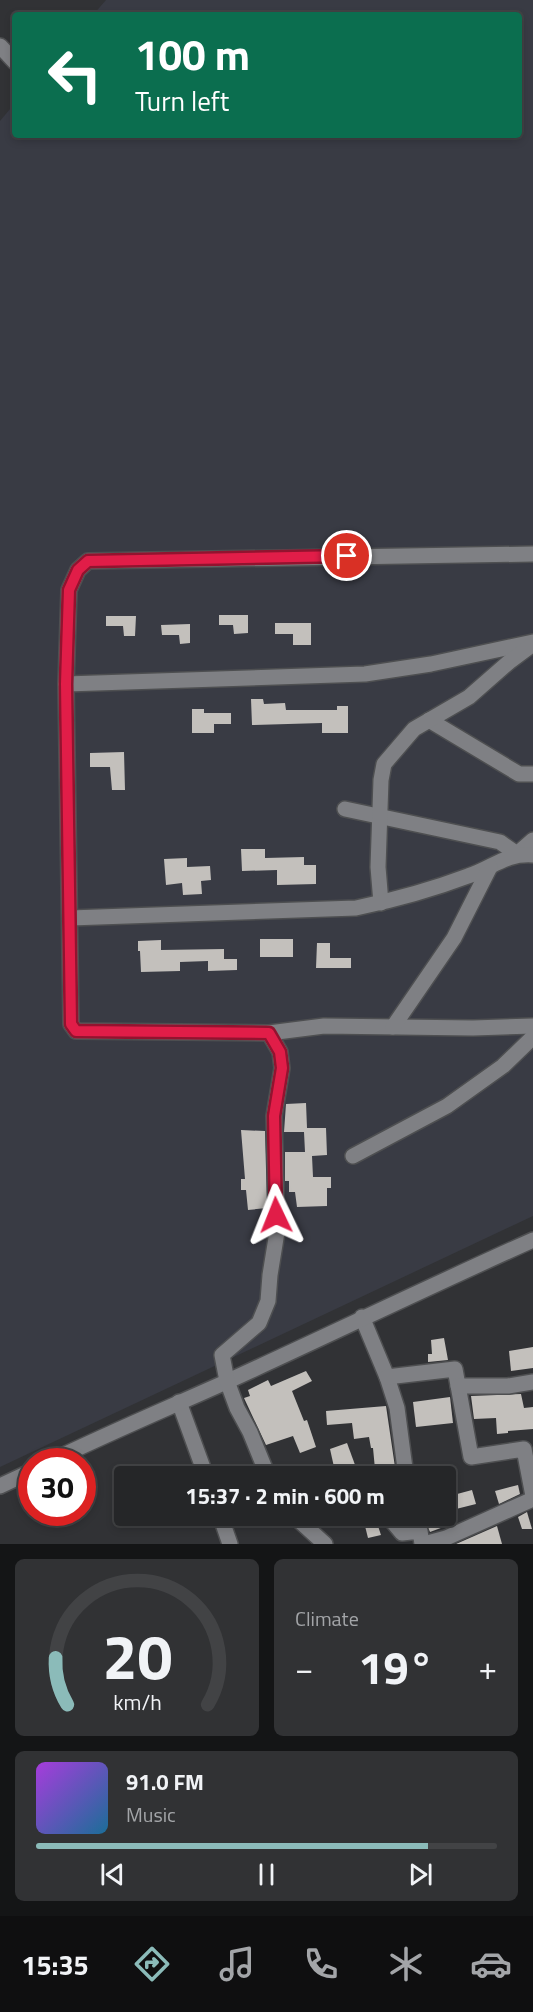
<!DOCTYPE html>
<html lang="en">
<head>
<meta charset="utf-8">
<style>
	body { margin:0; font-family:"Titillium Web",sans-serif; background:#313234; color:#f1f3f6; height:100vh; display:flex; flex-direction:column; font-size:22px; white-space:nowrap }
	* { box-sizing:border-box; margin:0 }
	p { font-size:20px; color:#a3a5a8 }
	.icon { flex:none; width:33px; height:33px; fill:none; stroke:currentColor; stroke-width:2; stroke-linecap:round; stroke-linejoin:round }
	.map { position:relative; height:1544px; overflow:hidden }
	.sheet { display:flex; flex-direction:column; gap:15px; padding:15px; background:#141516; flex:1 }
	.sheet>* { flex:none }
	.banner { position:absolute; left:12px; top:12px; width:510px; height:126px; border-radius:6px; box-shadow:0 3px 9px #0003,0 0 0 2px #424345; background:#0b6e4f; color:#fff; overflow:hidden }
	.speed { position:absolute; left:18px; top:1448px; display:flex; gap:12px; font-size:30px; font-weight:700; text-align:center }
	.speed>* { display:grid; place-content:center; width:78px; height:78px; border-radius:50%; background:#252628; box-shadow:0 3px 9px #0003,0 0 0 2px #424345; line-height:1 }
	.speed .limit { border:9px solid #d22; background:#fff; color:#111 }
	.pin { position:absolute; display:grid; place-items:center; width:51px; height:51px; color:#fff; margin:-26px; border:3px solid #fff; border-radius:50%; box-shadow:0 2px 6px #0007 }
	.me { position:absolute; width:66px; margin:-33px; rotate:358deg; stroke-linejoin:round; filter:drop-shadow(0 0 4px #0008) }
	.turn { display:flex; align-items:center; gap:21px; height:126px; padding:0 24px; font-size:27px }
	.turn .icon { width:78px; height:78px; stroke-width:2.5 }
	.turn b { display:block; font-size:42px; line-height:51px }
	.big { font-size:45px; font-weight:700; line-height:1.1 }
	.sheet .card { flex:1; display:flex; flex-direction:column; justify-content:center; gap:9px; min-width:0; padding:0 21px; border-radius:9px; background:#313234 }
	.sheet .dial { align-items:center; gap:0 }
	.dial svg { height:156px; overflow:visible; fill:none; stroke:#424345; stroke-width:7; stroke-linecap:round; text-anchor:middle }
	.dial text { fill:#f1f3f6; stroke:none }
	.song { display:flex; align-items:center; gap:18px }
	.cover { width:72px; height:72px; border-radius:9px; background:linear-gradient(135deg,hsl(280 70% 55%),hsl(200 70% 35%)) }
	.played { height:6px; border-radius:3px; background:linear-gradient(90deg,#8bbbb9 85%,#424345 85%) }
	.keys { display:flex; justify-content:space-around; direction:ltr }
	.heat { display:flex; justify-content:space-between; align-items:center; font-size:33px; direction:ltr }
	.sheet .tiles { flex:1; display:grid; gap:15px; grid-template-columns:1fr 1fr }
	.card:last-child { grid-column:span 2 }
	.trip { position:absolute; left:114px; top:1466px; width:342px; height:60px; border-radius:6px; background:#252628; box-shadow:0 3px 9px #0003,0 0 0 2px #424345; font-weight:700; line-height:60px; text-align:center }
	.tab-bar { display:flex; height:96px; justify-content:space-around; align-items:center; background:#0f0f10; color:#a3a5a8 }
	.tab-bar .icon { width:42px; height:42px }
	.tab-bar .on { color:#8bbbb9 }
	.tab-bar b { font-size:27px; color:#f1f3f6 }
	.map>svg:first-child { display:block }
	.built { fill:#393b44 }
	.building { fill:#c3c0bc }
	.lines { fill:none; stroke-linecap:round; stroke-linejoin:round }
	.minor-casing { stroke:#4e4f51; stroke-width:18 }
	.minor { stroke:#7f8084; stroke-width:15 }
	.route-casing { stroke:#92132f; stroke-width:15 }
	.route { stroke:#e11d48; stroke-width:10 }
</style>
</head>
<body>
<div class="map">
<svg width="533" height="1544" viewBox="0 0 533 1544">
	<rect width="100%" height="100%" fill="#313235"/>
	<!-- built -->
	<polygon class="built" points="106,0 533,0 533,1216 0,1467 0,121 15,103 15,135 519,135 519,15 93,15"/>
	<!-- building -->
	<g class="building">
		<polygon points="219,615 248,615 248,633 234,634 233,625 219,625"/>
		<polygon points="106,616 136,616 135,636 124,636 123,626 106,626"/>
		<polygon points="275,623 311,623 311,645 293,645 293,634 275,634"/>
		<polygon points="190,624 190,643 180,644 179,635 162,635 161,625"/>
		<polygon points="251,699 263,699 264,704 285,703 286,710 337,710 337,706 348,706 348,733 322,733 322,723 252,725"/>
		<polygon points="192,709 204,709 204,713 231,713 231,724 214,724 214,733 192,733"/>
		<polygon points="124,752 125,790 112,790 110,767 90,767 90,753"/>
		<polygon points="241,849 265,849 265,858 304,857 304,865 316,865 316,884 277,885 277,870 242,871"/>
		<polygon points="187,858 187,867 210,866 211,880 201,881 202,894 183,895 182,883 166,885 164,859"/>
		<rect x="260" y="939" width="33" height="18"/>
		<polygon points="161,940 161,950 224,949 224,959 237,959 237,970 208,971 208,961 180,962 180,971 141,972 140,951 138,951 138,941"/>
		<polygon points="317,943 330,943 330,958 351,958 351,968 316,968"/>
		<polygon points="306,1103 307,1128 326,1128 327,1155 312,1156 313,1177 331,1177 331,1188 327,1188 327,1206 297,1207 295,1192 289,1192 289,1181 285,1181 285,1152 305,1152 304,1132 284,1132 286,1104"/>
		<polygon points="241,1130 265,1131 267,1208 248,1210 246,1190 241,1190 241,1179 245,1179"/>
		<polygon points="444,1338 448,1360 428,1362 428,1354 432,1354 431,1340"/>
		<polygon points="533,1347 533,1368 511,1371 509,1351"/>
		<polygon points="306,1371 312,1381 292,1391 304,1421 307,1420 316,1447 300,1453 293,1436 266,1445 244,1398 250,1396 248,1390 268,1380 271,1386"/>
		<polygon points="521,1394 524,1408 533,1407 533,1429 508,1431 508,1433 497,1434 496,1418 474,1419 471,1396"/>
		<polygon points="450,1397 453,1423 416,1427 413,1402"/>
		<polygon points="386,1406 395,1467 375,1469 373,1448 371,1448 369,1437 354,1439 352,1423 327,1425 326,1411"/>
		<polygon points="347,1443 358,1473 350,1476 336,1476 330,1449"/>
		<polygon points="518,1485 520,1494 499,1504 495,1491"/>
		<polygon points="472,1490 476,1504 456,1509 457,1522 430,1532 427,1525 423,1522 416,1522 414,1515 446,1515 446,1497"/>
		<polygon points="527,1512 532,1529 522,1529 518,1517"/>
		<polygon points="377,1523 381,1535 368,1538 365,1526"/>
		<polygon points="497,1526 502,1544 456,1544"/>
	</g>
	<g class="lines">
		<defs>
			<g id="minor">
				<polyline points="0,46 15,62"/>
				<polyline points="533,554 88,561 78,570 69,590 66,684 71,1024 76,1031 269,1033 324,1026 473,1028 533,1026"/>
				<polyline points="66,684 365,674 431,664 533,642"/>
				<polyline points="429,720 519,774 533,774"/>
				<polyline points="345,809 500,842 517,854 533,840"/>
				<polyline points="381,903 378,867 381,780 384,764 414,729 469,697 509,662 533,644"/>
				<path d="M70 918 356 908C394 900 431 890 468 876 493 868 505 853 533 855"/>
				<polyline points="393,1027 454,938 490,867"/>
				<polyline points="353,1156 447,1106 503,1066 533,1037"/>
				<polyline points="362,1317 387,1377 397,1408 406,1476"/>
				<polyline points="387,1377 455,1369 471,1457 524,1449 533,1496"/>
				<polyline points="458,1386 508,1386 533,1382"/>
				<polyline points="179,1402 206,1476"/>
				<path d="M51 1461C109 1433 168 1408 226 1382 329 1335 430 1286 533 1240"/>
				<polyline points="268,1476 250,1432 237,1408 227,1381 222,1355 259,1323 268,1301 270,1275 277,1232 274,1116 282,1068 280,1052 269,1033"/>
				<polyline points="0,1486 32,1471"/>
				<polyline points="220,1515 230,1544"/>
				<polyline points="293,1515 325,1544"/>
				<polyline points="387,1515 402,1533 420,1531 422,1544"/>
				<polyline points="424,1544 446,1538 533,1499"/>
			</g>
		</defs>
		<!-- minor casing -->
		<use href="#minor" class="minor-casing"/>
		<!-- minor -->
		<use href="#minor" class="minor"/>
	</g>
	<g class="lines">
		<defs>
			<polyline id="route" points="276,1215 274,1116 282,1068 280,1052 269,1033 76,1031 71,1024 66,684 69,590 78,570 88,561 347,556"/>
		</defs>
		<!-- route casing -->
		<use href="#route" class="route-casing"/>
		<!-- route -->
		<use href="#route" class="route"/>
	</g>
</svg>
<div class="speed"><div class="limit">30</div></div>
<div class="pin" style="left:347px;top:556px;background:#d93025"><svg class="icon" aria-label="arrive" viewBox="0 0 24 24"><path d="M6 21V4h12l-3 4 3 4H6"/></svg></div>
<svg class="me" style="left:276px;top:1215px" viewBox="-20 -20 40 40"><path d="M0-17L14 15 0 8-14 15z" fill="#e11d48" stroke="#fff" stroke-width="4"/></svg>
<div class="trip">15:37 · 2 min · 600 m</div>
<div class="banner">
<div class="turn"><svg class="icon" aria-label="left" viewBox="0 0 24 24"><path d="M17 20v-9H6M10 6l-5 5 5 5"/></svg><div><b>100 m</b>Turn left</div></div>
</div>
</div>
<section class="sheet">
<div class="tiles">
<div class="card dial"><svg viewBox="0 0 100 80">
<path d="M14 69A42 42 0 1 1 86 69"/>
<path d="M14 69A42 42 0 0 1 8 45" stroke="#8bbbb9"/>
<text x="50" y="56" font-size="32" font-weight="700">20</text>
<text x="50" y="72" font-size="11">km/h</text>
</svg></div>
<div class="card"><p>Climate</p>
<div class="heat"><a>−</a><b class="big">19°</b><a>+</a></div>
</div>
<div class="card">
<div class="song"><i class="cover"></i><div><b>91.0 FM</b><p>Music</p></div></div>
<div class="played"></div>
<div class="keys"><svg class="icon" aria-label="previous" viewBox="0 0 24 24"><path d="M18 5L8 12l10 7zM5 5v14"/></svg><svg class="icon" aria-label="pause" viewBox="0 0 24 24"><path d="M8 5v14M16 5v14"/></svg><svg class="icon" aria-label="next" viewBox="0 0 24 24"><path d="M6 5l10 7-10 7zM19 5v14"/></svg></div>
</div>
</div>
</section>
<nav class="tab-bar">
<b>15:35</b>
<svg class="icon on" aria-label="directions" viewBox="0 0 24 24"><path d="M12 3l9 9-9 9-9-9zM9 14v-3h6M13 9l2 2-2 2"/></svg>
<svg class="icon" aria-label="music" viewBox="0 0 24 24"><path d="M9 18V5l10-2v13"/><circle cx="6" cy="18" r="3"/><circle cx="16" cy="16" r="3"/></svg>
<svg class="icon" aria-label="phone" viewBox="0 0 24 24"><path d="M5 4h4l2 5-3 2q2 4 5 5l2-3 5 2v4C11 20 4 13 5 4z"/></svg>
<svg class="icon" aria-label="climate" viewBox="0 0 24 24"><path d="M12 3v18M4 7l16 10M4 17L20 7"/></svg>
<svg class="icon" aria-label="car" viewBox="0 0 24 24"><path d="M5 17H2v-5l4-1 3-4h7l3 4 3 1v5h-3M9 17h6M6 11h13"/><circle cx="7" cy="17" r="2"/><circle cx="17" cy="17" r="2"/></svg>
</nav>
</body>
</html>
